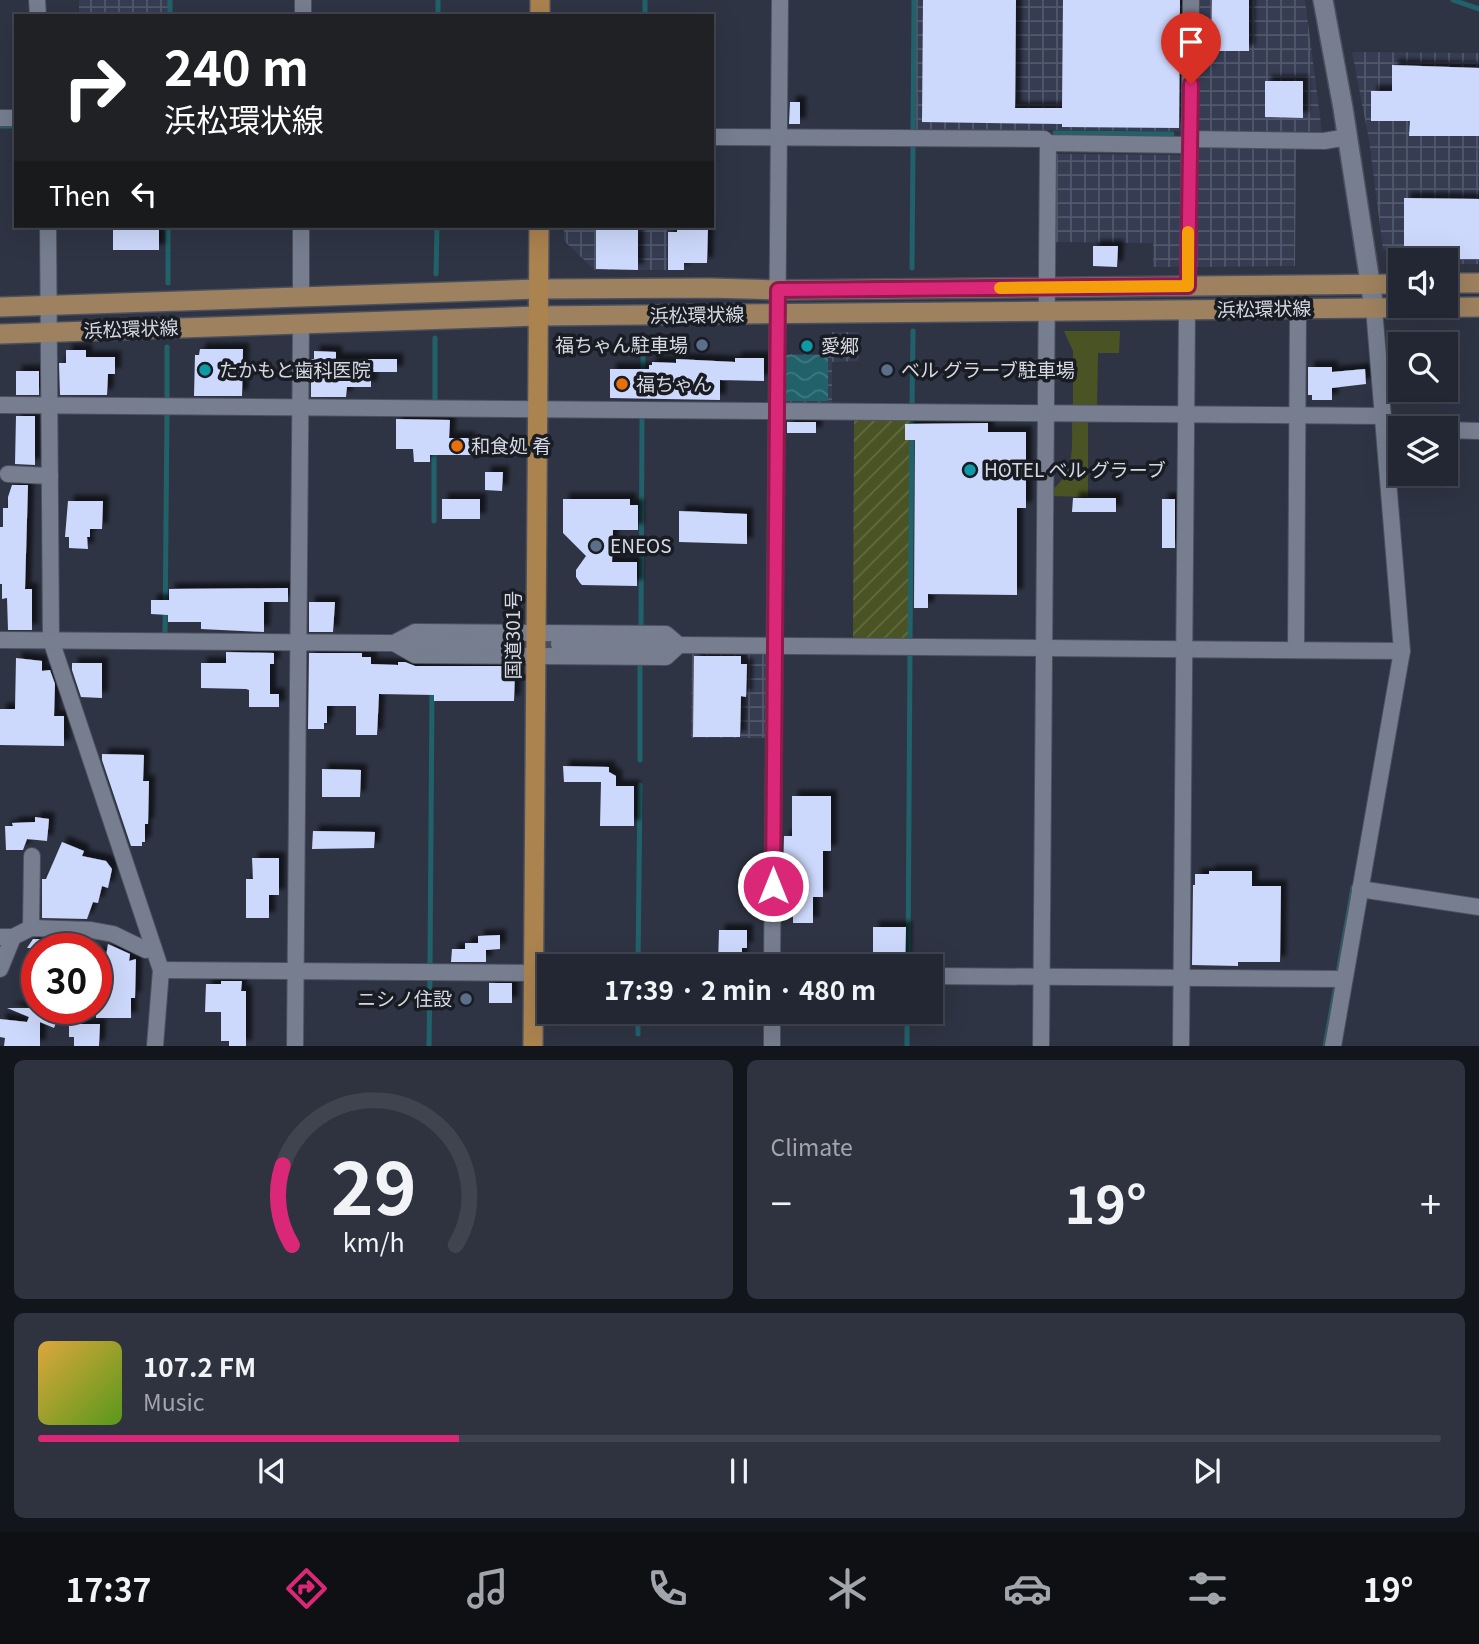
<!DOCTYPE html>
<html lang="en">
<head>
<meta charset="utf-8">
<style>
	body { margin:0; font-family:Georgia,"Noto Sans JP",serif; background:#2f333f; color:#f1f3f6; height:100vh; display:flex; flex-direction:column; font-size:26px; white-space:nowrap }
	* { box-sizing:border-box; margin:0 }
	p { font-size:23px; color:#a3a5ac }
	.icon { flex:none; width:38px; height:38px; fill:none; stroke:currentColor; stroke-width:2; stroke-linecap:round; stroke-linejoin:round }
	.map { position:relative; height:1046px; overflow:hidden }
	.sheet { display:flex; flex-direction:column; gap:14px; padding:14px; background:#13151c; flex:1 }
	.sheet>* { flex:none }
	.top-card { position:absolute; left:14px; top:14px; width:700px; height:214px; border-radius:0px; box-shadow:0 7px 28px #0002,0 0 0 2px #40444e; background:#202124; color:#fff; overflow:hidden }
	.buttons { position:absolute; left:1388px; top:248px; display:grid; gap:14px }
	.buttons a { display:grid; place-items:center; width:70px; height:70px; border-radius:0px; background:#232733; box-shadow:0 7px 28px #0002,0 0 0 2px #40444e; font-size:35px }
	.speed { position:absolute; left:21px; top:933px; display:flex; gap:14px; font-size:35px; font-weight:700; text-align:center }
	.speed>* { display:grid; place-content:center; width:91px; height:91px; border-radius:50%; background:#232733; box-shadow:0 7px 28px #0002,0 0 0 2px #40444e; line-height:1 }
	.speed .limit { border:10px solid #d22; background:#fff; color:#111 }
	.pin { position:absolute; display:grid; place-items:center; width:60px; height:60px; color:#fff; margin:-72px -30px; border-radius:50% 50% 50% 0; rotate:-45deg; box-shadow:0 0 7px #0007 }
	.pin .icon { rotate:45deg }
	.me { position:absolute; width:77px; margin:-38px; rotate:0deg; stroke-linejoin:round; filter:drop-shadow(0 0 5px #0008) }
	.turn { display:flex; align-items:center; gap:24px; height:147px; padding:0 35px; font-size:32px }
	.turn .icon { width:91px; height:91px; stroke-width:2.5 }
	.turn b { display:block; font-size:49px; line-height:60px }
	.then { display:flex; align-items:center; height:66px; padding:0 35px; background:#0003; gap:14px; font-size:26px }
	.big { font-size:52px; font-weight:700; line-height:1.1 }
	.sheet .card { flex:1; display:flex; flex-direction:column; justify-content:center; gap:10px; min-width:0; padding:0 24px; border-radius:10px; background:#2f333f }
	.sheet .dial { align-items:center; gap:0 }
	.dial svg { height:182px; overflow:visible; fill:none; stroke:#40444e; stroke-width:7; stroke-linecap:round; text-anchor:middle }
	.dial text { fill:#f1f3f6; stroke:none }
	.song { display:flex; align-items:center; gap:21px }
	.cover { width:84px; height:84px; border-radius:10px; background:linear-gradient(135deg,hsl(40 70% 55%),hsl(90 70% 35%)) }
	.played { height:7px; border-radius:4px; background:linear-gradient(90deg,#db2777 30%,#40444e 30%) }
	.keys { display:flex; justify-content:space-around; direction:ltr }
	.heat { display:flex; justify-content:space-between; align-items:center; font-size:38px; direction:ltr }
	.sheet .tiles { flex:1; display:grid; gap:14px; grid-template-columns:1fr 1fr }
	.card:last-child { grid-column:span 2 }
	.trip { position:absolute; left:537px; top:954px; width:406px; height:70px; border-radius:0px; background:#232733; box-shadow:0 7px 28px #0002,0 0 0 2px #40444e; font-weight:700; line-height:70px; text-align:center }
	.dock { display:flex; height:112px; justify-content:space-around; align-items:center; background:#0e1014; color:#a3a5ac }
	.dock .icon { width:49px; height:49px }
	.dock .current { color:#db2777 }
	.dock b { font-size:32px; color:#f1f3f6 }
	.map>svg:first-child { display:block }
	.industrial { fill:url(#industrial-grid) }
	.green { fill:#4a5323 }
	.garden { fill:url(#garden-furrows) }
	.water { fill:url(#water-waves) }
	.lines { fill:none; stroke-linecap:round; stroke-linejoin:round }
	.stream { stroke:#21626a; stroke-width:5 }
	.building { fill:#cdd9fc; filter:url(#shadow) }
	.minor-tunnel { stroke:#484d5c; stroke-width:16; stroke-dasharray:16 8; stroke-linecap:butt }
	.minor-casing { stroke:#4c505e; stroke-width:18 }
	.tertiary-casing { stroke:#4c505e; stroke-width:22 }
	.primary-casing { stroke:#4c505e; stroke-width:22 }
	.trunk-casing { stroke:#4c505e; stroke-width:22 }
	.minor { stroke:#777e90; stroke-width:16 }
	.tertiary { stroke:#777e90; stroke-width:19 }
	.primary { stroke:#9e825f; stroke-width:19 }
	.trunk { stroke:#ab834f; stroke-width:19 }
	.route-casing { stroke:#8e194d; stroke-width:18 }
	.route { stroke:#db2777; stroke-width:12 }
	.slow { stroke:#f59e0b; stroke-width:12 }
	.service-dot { fill:#5c6f8a; stroke:#191c23; stroke-width:2.5 }
	.culture-dot { fill:#0f9aa8; stroke:#191c23; stroke-width:2.5 }
	.food-dot { fill:#e8710a; stroke:#191c23; stroke-width:2.5 }
	.labels { text-anchor:middle; stroke-width:7; stroke-linejoin:round; paint-order:stroke }
	.street-label { font-size:19px; fill:#d6d9e3; stroke:#191c23 }
	.poi-label { font-size:19px; fill:#d6d9e3; stroke:#191c23; text-anchor:start }
</style>
</head>
<body>
<div class="map">
<svg width="1479" height="1046" viewBox="0 0 1479 1046">
	<defs>
		<pattern id="industrial-grid" width="8" height="8" patternUnits="userSpaceOnUse" patternTransform="scale(1.75)"><rect width="8" height="8" fill="#363d53"/><path d="M0 4h8M4 0v8" fill="none" stroke="#52586c"/></pattern>
		<pattern id="garden-furrows" width="10" height="10" patternUnits="userSpaceOnUse" patternTransform="scale(1.75)"><rect width="10" height="10" fill="#4a5323"/><path d="M-1 1l2-2M0 10L10 0M9 11l2-2" fill="none" stroke="#636b43"/></pattern>
		<pattern id="water-waves" width="16" height="10" patternUnits="userSpaceOnUse" patternTransform="scale(1.75)"><rect width="16" height="10" fill="#21626a"/><path d="M0 5q4-4 8 0t8 0" fill="none" stroke="#40787f"/></pattern>
		<filter id="shadow"><feDropShadow dx="6" dy="-6" stdDeviation="2" flood-color="#0009"/></filter>
	</defs>
	<rect width="100%" height="100%" fill="#2f3444"/>
	<!-- industrial -->
	<g class="industrial">
		<rect x="79" y="0" width="90" height="16"/>
		<polygon points="915,0 1183,0 1182,127 1179,131 915,129"/>
		<polygon points="1199,0 1305,0 1322,132 1202,131 1198,128"/>
		<polygon points="1352,52 1479,53 1479,264 1446,264 1446,261 1400,262 1383,249 1369,140"/>
		<polygon points="1194,144 1296,145 1295,266 1193,267"/>
		<polygon points="1056,154 1179,155 1183,158 1182,267 1153,267 1153,243 1052,242 1053,157"/>
		<polygon points="564,226 667,226 667,270 595,270 564,241"/>
		<polygon points="832,332 859,332 858,361 832,362 832,407 786,407 782,403 782,354 832,354"/>
		<polygon points="692,652 770,652 769,738 691,738"/>
	</g>
	<!-- green -->
	<g class="green">
		<polygon points="1064,331 1120,331 1119,353 1098,353 1097,409 1076,409 1073,405 1073,351"/>
		<path d="M1076 419H1088V497L1050 496V492C1075 471 1072 453 1072 423Z"/>
	</g>
	<!-- garden -->
	<polygon class="garden" points="854,417 911,418 909,639 853,639"/>
	<!-- water -->
	<rect class="water" x="785" y="355" width="43" height="46"/>
	<g class="lines">
		<!-- stream -->
		<g class="stream">
			<polyline points="1453,0 1479,9"/>
			<polyline points="170,16 170,0"/>
			<polyline points="438,16 438,0"/>
			<polyline points="645,16 645,0"/>
			<polyline points="0,126 16,126"/>
			<polyline points="1055,133 1172,134"/>
			<polyline points="913,135 914,0"/>
			<polyline points="912,268 913,144"/>
			<polyline points="436,274 437,226"/>
			<polyline points="168,283 168,226"/>
			<polyline points="643,374 643,356"/>
			<polyline points="167,402 167,347"/>
			<polyline points="435,403 435,338"/>
			<polyline points="912,406 913,331"/>
			<polyline points="434,521 434,450"/>
			<polyline points="641,626 642,417"/>
			<polyline points="165,633 167,412"/>
			<polyline points="910,642 912,419"/>
			<polyline points="640,760 640,661"/>
			<polyline points="638,966 640,785"/>
			<polyline points="908,966 910,653"/>
			<polyline points="430,967 432,689"/>
			<polyline points="1338,973 1353,887"/>
			<polyline points="638,1034 638,1012"/>
			<polyline points="429,1046 430,977"/>
			<polyline points="907,1046 907,1012"/>
			<polyline points="1325,1046 1336,985"/>
		</g>
	</g>
	<!-- building -->
	<g class="building">
		<polygon points="923,0 1016,0 1015,108 1062,108 1063,0 1180,0 1179,128 1062,127 1062,124 922,122"/>
		<polygon points="1212,0 1249,0 1249,51 1211,51"/>
		<polygon points="1392,65 1479,68 1479,136 1409,136 1410,121 1371,121 1371,91 1392,91"/>
		<polygon points="1265,81 1303,81 1303,118 1265,117"/>
		<polygon points="790,102 800,102 800,124 789,124"/>
		<polygon points="1404,198 1479,199 1479,259 1404,259"/>
		<rect x="113" y="226" width="46" height="24"/>
		<polygon points="596,226 638,226 638,270 596,269"/>
		<polygon points="677,226 708,226 707,263 684,263 684,270 668,270 668,232 677,232"/>
		<polygon points="1093,246 1118,246 1117,267 1093,266"/>
		<polygon points="200,349 243,349 242,396 194,396 195,355 199,355"/>
		<polygon points="66,350 86,350 86,357 115,357 115,374 108,374 107,395 60,395 59,363 66,363"/>
		<polygon points="314,351 336,352 336,359 397,359 397,372 371,372 371,387 347,387 346,397 311,397 311,359 314,359"/>
		<polygon points="735,358 764,358 764,381 720,380 720,400 610,398 610,369 649,369 649,365 652,365 652,362 676,363 676,359 735,362"/>
		<polygon points="1308,367 1332,367 1332,372 1365,369 1366,384 1332,388 1332,400 1312,400 1312,395 1308,395"/>
		<rect x="16" y="371" width="23" height="24"/>
		<polygon points="16,416 35,416 35,465 15,464"/>
		<polygon points="396,419 450,420 449,438 469,438 469,442 472,442 472,455 430,455 430,462 414,462 413,449 396,449"/>
		<rect x="787" y="422" width="29" height="11"/>
		<polygon points="988,423 988,432 1026,432 1026,508 1017,508 1017,595 928,594 928,608 914,608 915,440 905,440 905,424"/>
		<polygon points="485,472 503,472 502,491 485,490"/>
		<polygon points="12,485 28,485 25,589 32,589 32,630 8,630 7,598 2,599 2,584 0,584 0,527 3,527 3,508 8,508 8,497"/>
		<polygon points="1073,498 1116,498 1116,512 1072,512"/>
		<rect x="442" y="499" width="38" height="20"/>
		<polygon points="563,499 630,499 630,505 638,505 638,530 613,530 612,562 637,562 637,586 582,585 580,583 576,577 576,570 586,556 563,533"/>
		<rect x="1162" y="499" width="13" height="49"/>
		<polygon points="68,501 103,501 102,529 90,529 90,537 87,537 88,549 69,548 69,537 65,537"/>
		<polygon points="679,511 747,514 747,544 679,542"/>
		<polygon points="288,588 288,602 264,602 264,632 201,629 201,622 168,622 168,615 151,614 151,600 169,600 169,589"/>
		<polygon points="309,602 335,602 333,632 309,632"/>
		<polygon points="226,652 274,653 274,664 270,664 270,694 279,694 279,707 249,707 249,690 246,689 201,688 201,663 226,663"/>
		<polygon points="309,653 362,653 362,657 371,657 371,664 398,665 398,662 405,662 415,666 510,666 510,670 515,670 514,701 434,701 434,695 379,694 377,735 356,735 356,706 327,706 327,723 324,723 324,729 308,729"/>
		<polygon points="694,656 741,656 741,664 747,664 746,697 741,696 740,737 693,737"/>
		<polygon points="16,658 42,661 42,671 50,670 55,684 54,716 64,716 64,746 0,745 0,709 15,709"/>
		<polygon points="72,663 102,663 102,698 81,697 72,670"/>
		<polygon points="102,754 144,755 143,781 149,781 148,824 145,824 145,842 142,842 142,846 131,846 102,760"/>
		<polygon points="563,766 609,767 609,772 616,776 616,786 634,786 634,826 600,826 601,782 564,782"/>
		<polygon points="322,769 361,770 360,797 322,797"/>
		<polygon points="792,796 831,796 831,851 823,851 823,897 813,897 813,923 793,923 793,873 783,873 784,836 792,836"/>
		<polygon points="35,817 49,819 47,841 27,839 23,850 6,850 5,826 13,826 12,823 35,822"/>
		<polygon points="313,831 375,832 374,848 312,849"/>
		<polygon points="62,842 84,851 82,856 106,861 112,869 108,888 102,886 98,903 93,902 87,919 42,918 42,879 46,879"/>
		<polygon points="252,858 279,858 279,895 269,895 269,918 246,918 246,879 253,879"/>
		<polygon points="1209,871 1252,871 1252,886 1281,886 1280,962 1238,962 1238,966 1192,965 1193,885 1195,885 1195,874 1209,874"/>
		<polygon points="873,927 906,927 905,966 873,966"/>
		<polygon points="719,930 747,930 747,948 742,948 742,966 718,966"/>
		<polygon points="500,935 500,949 486,950 486,962 451,962 452,949 465,949 465,943 478,943 478,936"/>
		<polygon points="33,939 79,940 75,948 27,948"/>
		<polygon points="108,944 130,954 129,961 136,959 135,998 131,998 131,1018 96,1018 96,951 106,956"/>
		<polygon points="221,981 242,981 241,991 246,991 246,1046 229,1046 229,1041 221,1041 221,1012 205,1012 206,984 221,984"/>
		<rect x="489" y="983" width="23" height="20"/>
		<polygon points="37,996 37,1008 62,1008 54,1028 40,1022 40,1046 4,1046 5,1038 0,1037 0,1019 27,1022 29,1017 7,1008 32,1008"/>
		<polygon points="69,1024 100,1024 99,1046 74,1046 74,1037 69,1037"/>
	</g>
	<g class="lines">
		<!-- minor-tunnel -->
		<polyline class="minor-tunnel" points="511,644 559,644"/>
		<defs>
			<g id="minor">
				<polyline points="37,0 38,16"/>
				<polyline points="303,16 303,0"/>
				<polyline points="0,118 16,118"/>
				<polyline points="712,137 1044,139 1048,143 1189,145"/>
				<polyline points="1190,139 1324,141 1348,137"/>
				<polyline points="48,226 51,640 161,970 155,1046"/>
				<polyline points="1188,286 1191,0"/>
				<polyline points="301,297 301,226"/>
				<polyline points="0,405 1383,416"/>
				<polyline points="1384,428 1403,429"/>
				<polyline points="1446,430 1479,431"/>
				<polyline points="8,474 50,476"/>
				<polygon points="415,632 666,634 679,645 666,657 415,655 394,643"/>
				<polyline points="0,640 511,644"/>
				<polyline points="559,644 1402,651"/>
				<polyline points="1296,650 1298,309"/>
				<polyline points="1360,889 1479,907"/>
				<polyline points="31,928 32,856"/>
				<polyline points="0,937 13,937 31,928 91,930 113,934 146,950 153,947"/>
				<polyline points="772,966 780,0"/>
				<polyline points="0,969 13,937"/>
				<polyline points="161,970 550,973"/>
				<polyline points="931,976 1344,979"/>
				<polyline points="295,1046 301,324"/>
				<polyline points="772,1046 772,1012"/>
				<polyline points="1041,1046 1048,143"/>
				<polyline points="1181,1046 1187,310"/>
				<polyline points="1333,1046 1402,651 1374,308"/>
			</g>
			<polyline id="tertiary" points="1323,0 1343,108 1374,308"/>
			<g id="primary">
				<polyline points="1446,283 1479,283"/>
				<polyline points="0,307 538,289 710,288 778,290 1400,284"/>
				<polyline points="0,334 538,316 1479,307"/>
			</g>
			<g id="trunk">
				<polyline points="540,16 540,0"/>
				<polyline points="533,1046 539,226"/>
			</g>
		</defs>
		<!-- minor casing -->
		<use href="#minor" class="minor-casing"/>
		<!-- tertiary casing -->
		<use href="#tertiary" class="tertiary-casing"/>
		<!-- primary casing -->
		<use href="#primary" class="primary-casing"/>
		<!-- trunk casing -->
		<use href="#trunk" class="trunk-casing"/>
		<!-- minor -->
		<use href="#minor" class="minor"/>
		<!-- tertiary -->
		<use href="#tertiary" class="tertiary"/>
		<!-- primary -->
		<use href="#primary" class="primary"/>
		<!-- trunk -->
		<use href="#trunk" class="trunk"/>
	</g>
	<g class="lines">
		<defs>
			<polyline id="route" points="773,886 778,290 1188,286 1191,84"/>
		</defs>
		<!-- route casing -->
		<use href="#route" class="route-casing"/>
		<!-- route -->
		<use href="#route" class="route"/>
		<!-- slow -->
		<polyline class="slow" points="1000,288 1188,286 1188,232"/>
	</g>
	<!-- markers -->
	<g class="service-dot">
		<circle cx="702" cy="345" r="7"/>
		<circle cx="887" cy="370" r="7"/>
		<circle cx="596" cy="546" r="7"/>
		<circle cx="466" cy="999" r="7"/>
	</g>
	<g class="culture-dot">
		<circle cx="807" cy="346" r="7"/>
		<circle cx="205" cy="370" r="7"/>
		<circle cx="970" cy="470" r="7"/>
	</g>
	<g class="food-dot">
		<circle cx="622" cy="384" r="7"/>
		<circle cx="457" cy="446" r="7"/>
	</g>
	<g class="labels">
		<!-- street labels -->
		<g class="street-label">
			<text transform="translate(1264 309) rotate(-1)" y="7">浜松環状線</text>
			<text transform="translate(697 315) rotate(-1)" y="7">浜松環状線</text>
			<text transform="translate(131 329) rotate(-2)" y="7">浜松環状線</text>
			<text transform="translate(513 635) rotate(-90)" y="7">国道301号</text>
		</g>
		<!-- poi labels -->
		<g class="poi-label">
			<text x="688" y="352" text-anchor="end">福ちゃん駐車場</text>
			<text x="821" y="353">愛郷</text>
			<text x="219" y="377">たかもと歯科医院</text>
			<text x="901" y="377">ベル グラーブ駐車場</text>
			<text x="636" y="391">福ちゃん</text>
			<text x="471" y="453">和食処 肴</text>
			<text x="984" y="477">HOTEL ベル グラーブ</text>
			<text x="610" y="553">ENEOS</text>
			<text x="452" y="1006" text-anchor="end">ニシノ住設</text>
		</g>
	</g>
</svg>
<div class="buttons">
<a><svg class="icon" aria-label="sound" viewBox="0 0 24 24"><path d="M4 9h4l5-4v14l-5-4H4zM17 9q2 3 0 6"/></svg></a>
<a><svg class="icon" aria-label="search" viewBox="0 0 24 24"><circle cx="10" cy="10" r="6"/><path d="M15 15l6 6"/></svg></a>
<a><svg class="icon" aria-label="layers" viewBox="0 0 24 24"><path d="M12 4l9 5-9 5-9-5zM3 14l9 5 9-5"/></svg></a>
</div>
<div class="speed"><div class="limit">30</div></div>
<div class="pin" style="left:1191px;top:84px;background:#d93025"><svg class="icon" aria-label="arrive" viewBox="0 0 24 24"><path d="M6 21V4h12l-3 4 3 4H6"/></svg></div>
<svg class="me" style="left:773px;top:886px" viewBox="-20 -20 40 40"><circle r="17" fill="#db2777" stroke="#fff" stroke-width="3"/><path d="M0-11L8 9 0 5-8 9z" fill="#fff"/></svg>
<div class="trip">17:39 · 2 min · 480 m</div>
<div class="top-card">
<div class="turn"><svg class="icon" aria-label="right" viewBox="0 0 24 24"><path d="M7 20v-9h11M14 6l5 5-5 5"/></svg><div><b>240 m</b>浜松環状線</div></div>
<div class="then">Then<svg class="icon" aria-label="left" viewBox="0 0 24 24"><path d="M17 20v-9H6M10 6l-5 5 5 5"/></svg></div>
</div>
</div>
<section class="sheet">
<div class="tiles">
<div class="card dial"><svg viewBox="0 0 100 80">
<path d="M14 69A42 42 0 1 1 86 69"/>
<path d="M14 69A42 42 0 0 1 10 34" stroke="#db2777"/>
<text x="50" y="56" font-size="32" font-weight="700">29</text>
<text x="50" y="72" font-size="11">km/h</text>
</svg></div>
<div class="card"><p>Climate</p>
<div class="heat"><a>−</a><b class="big">19°</b><a>+</a></div>
</div>
<div class="card">
<div class="song"><i class="cover"></i><div><b>107.2 FM</b><p>Music</p></div></div>
<div class="played"></div>
<div class="keys"><svg class="icon" aria-label="previous" viewBox="0 0 24 24"><path d="M18 5L8 12l10 7zM5 5v14"/></svg><svg class="icon" aria-label="pause" viewBox="0 0 24 24"><path d="M8 5v14M16 5v14"/></svg><svg class="icon" aria-label="next" viewBox="0 0 24 24"><path d="M6 5l10 7-10 7zM19 5v14"/></svg></div>
</div>
</div>
</section>
<nav class="dock">
<b>17:37</b>
<svg class="icon current" aria-label="directions" viewBox="0 0 24 24"><path d="M12 3l9 9-9 9-9-9zM9 14v-3h6M13 9l2 2-2 2"/></svg>
<svg class="icon" aria-label="music" viewBox="0 0 24 24"><path d="M9 18V5l10-2v13"/><circle cx="6" cy="18" r="3"/><circle cx="16" cy="16" r="3"/></svg>
<svg class="icon" aria-label="phone" viewBox="0 0 24 24"><path d="M5 4h4l2 5-3 2q2 4 5 5l2-3 5 2v4C11 20 4 13 5 4z"/></svg>
<svg class="icon" aria-label="climate" viewBox="0 0 24 24"><path d="M12 3v18M4 7l16 10M4 17L20 7"/></svg>
<svg class="icon" aria-label="car" viewBox="0 0 24 24"><path d="M5 17H2v-5l4-1 3-4h7l3 4 3 1v5h-3M9 17h6M6 11h13"/><circle cx="7" cy="17" r="2"/><circle cx="17" cy="17" r="2"/></svg>
<svg class="icon" aria-label="filters" viewBox="0 0 24 24"><path d="M4 7h16M4 17h16"/><circle cx="9" cy="7" r="2"/><circle cx="15" cy="17" r="2"/></svg>
<b>19°</b>
</nav>
</body>
</html>
